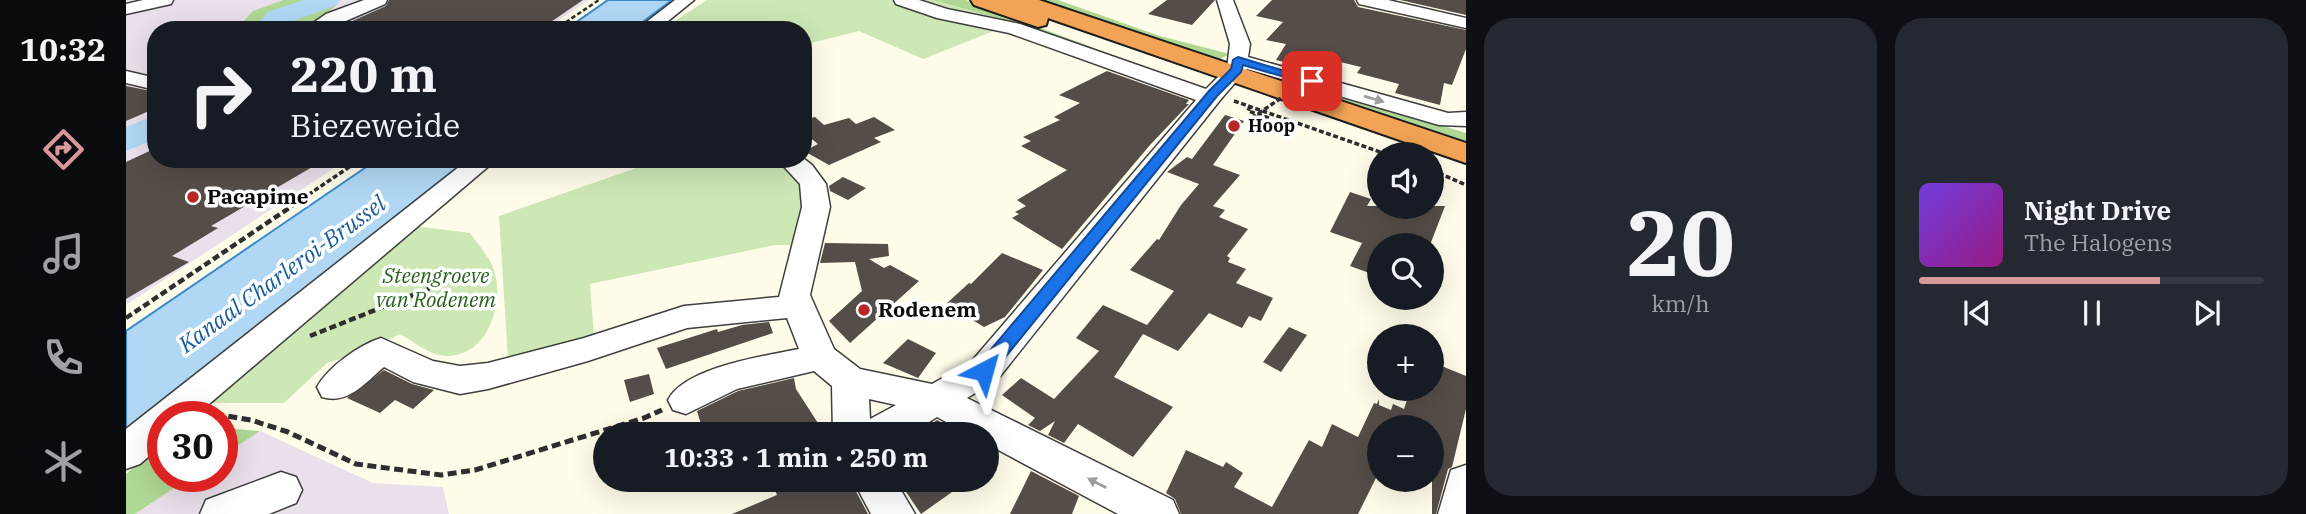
<!DOCTYPE html>
<html lang="en">
<head>
<meta charset="utf-8">
<style>
	body { margin:0; font-family:"IBM Plex Serif",serif; background:#242831; color:#f1f3f6; height:100vh; display:flex; flex-direction:column; font-size:26px; white-space:nowrap }
	* { box-sizing:border-box; margin:0 }
	p { font-size:23px; color:#9ea1a6 }
	.icon { flex:none; width:38px; height:38px; fill:none; stroke:currentColor; stroke-width:2; stroke-linecap:round; stroke-linejoin:round }
	.map { position:relative; flex:1; overflow:hidden }
	.sheet { display:flex; flex-direction:column; gap:18px; padding:18px; background:#0d0f14; width:840px }
	.sheet>* { flex:none }
	.banner { position:absolute; left:21px; top:21px; width:665px; height:147px; border-radius:28px; box-shadow:0 7px 28px #0002; background:#171b24; color:#f1f3f6; overflow:hidden }
	.tools { position:absolute; left:1241px; top:142px; display:grid; gap:14px }
	.tools a { display:grid; place-items:center; width:77px; height:77px; border-radius:50%; background:#171b24; box-shadow:0 7px 28px #0002; font-size:35px }
	.speed { position:absolute; left:21px; top:401px; display:flex; gap:14px; font-size:35px; font-weight:700; text-align:center }
	.speed>* { display:grid; place-content:center; width:91px; height:91px; border-radius:50%; background:#171b24; box-shadow:0 7px 28px #0002; line-height:1 }
	.speed .limit { border:10px solid #d22; background:#fff; color:#111 }
	.pin { position:absolute; display:grid; place-items:center; width:60px; height:60px; color:#fff; margin:-30px; border-radius:14px; box-shadow:0 4px 10px #0006 }
	.me { position:absolute; width:77px; margin:-38px; rotate:39deg; stroke-linejoin:round; filter:drop-shadow(0 0 5px #0008) }
	.turn { display:flex; align-items:center; gap:24px; height:147px; padding:0 28px; font-size:32px }
	.turn .icon { width:91px; height:91px; stroke-width:2.5 }
	.turn b { display:block; font-size:49px; line-height:60px }
	.sheet .card { flex:1; display:flex; flex-direction:column; justify-content:center; gap:10px; min-width:0; padding:0 24px; border-radius:28px; background:#242831 }
	.sheet .dial { align-items:center; gap:0 }
	.dial b { font-size:91px; line-height:1 }
	.song { display:flex; align-items:center; gap:21px }
	.cover { width:84px; height:84px; border-radius:10px; background:linear-gradient(135deg,hsl(260 70% 55%),hsl(310 70% 35%)) }
	.played { height:7px; border-radius:4px; background:linear-gradient(90deg,#d89799 70%,#363941 70%) }
	.keys { display:flex; justify-content:space-around; direction:ltr }
	.sheet .tiles { flex:1; display:grid; gap:18px; grid-template-columns:repeat(2,1fr) }
	.trip { position:absolute; left:467px; top:422px; width:406px; height:70px; border-radius:35px; background:#171b24; box-shadow:0 7px 28px #0002; font-weight:700; line-height:70px; text-align:center }
	main { display:flex; flex:1; min-height:0 }
	.menu { display:flex; flex-direction:column; width:126px; justify-content:space-around; align-items:center; background:#090b0e; color:#9ea1a6 }
	.menu .icon { width:49px; height:49px }
	.menu .active { color:#d89799 }
	.menu b { font-size:32px; color:#f1f3f6 }
	.map>svg:first-child { display:block }
	.industrial { fill:#eae0eb }
	.green { fill:#cde8b5 }
	.forest { fill:#b0d895 }
	.water { fill:#b0d8f5; stroke:#388acb; stroke-width:2 }
	.lines { fill:none; stroke-linecap:round; stroke-linejoin:round }
	.river { fill:#b0d8f5; fill-rule:evenodd }
	.building { fill:#544d48 }
	.minor-casing { stroke:#3f3f3f; stroke-width:3 }
	.highway-casing { stroke:#1d1d1d; stroke-width:4 }
	.path-far3 { stroke:#2e2e2e; stroke-width:2.5; stroke-dasharray:4.5 2.5; stroke-linecap:butt }
	.path-far2 { stroke:#2e2e2e; stroke-width:3.5; stroke-dasharray:5 2.5; stroke-linecap:butt }
	.path-far1 { stroke:#2e2e2e; stroke-width:4.5; stroke-dasharray:7 3.5; stroke-linecap:butt }
	.path { stroke:#2e2e2e; stroke-width:5; stroke-dasharray:9 4.5; stroke-linecap:butt }
	.minor { fill:#fff; fill-rule:evenodd }
	.highway { fill:#f2a355; fill-rule:evenodd }
	.path-bridge-far1 { stroke:#2e2e2e; stroke-width:2.5; stroke-dasharray:4.5 2.5; stroke-linecap:butt }
	.path-bridge { stroke:#2e2e2e; stroke-width:3.5; stroke-dasharray:5 2.5; stroke-linecap:butt }
	.oneway { fill:#9e9e9e }
	.route { fill:#1a73e8; stroke:#114b97; stroke-width:2 }
	.poi-dot { fill:#b92627; stroke:#fff; stroke-width:2.5 }
	.labels { text-anchor:middle; stroke-width:7; stroke-linejoin:round; paint-order:stroke }
	.far-poi-label { font-size:18px; font-weight:bold; fill:#0c0c0c; stroke:#fff; text-anchor:start }
	.poi-label { font-size:21px; font-weight:bold; fill:#0c0c0c; stroke:#fff; text-anchor:start }
	.park-label { font-size:21px; font-style:italic; fill:#29621e; stroke:#fff }
	.water-label { font-size:23px; font-style:italic; fill:#185c9a; stroke:#fff }
</style>
</head>
<body>
<main>
<nav class="menu">
<b>10:32</b>
<svg class="icon active" aria-label="directions" viewBox="0 0 24 24"><path d="M12 3l9 9-9 9-9-9zM9 14v-3h6M13 9l2 2-2 2"/></svg>
<svg class="icon" aria-label="music" viewBox="0 0 24 24"><path d="M9 18V5l10-2v13"/><circle cx="6" cy="18" r="3"/><circle cx="16" cy="16" r="3"/></svg>
<svg class="icon" aria-label="phone" viewBox="0 0 24 24"><path d="M5 4h4l2 5-3 2q2 4 5 5l2-3 5 2v4C11 20 4 13 5 4z"/></svg>
<svg class="icon" aria-label="climate" viewBox="0 0 24 24"><path d="M12 3v18M4 7l16 10M4 17L20 7"/></svg>
</nav>
<div class="map">
<svg width="1340" height="514" viewBox="0 0 1340 514">
	<rect width="100%" height="100%" fill="#fffcea"/>
	<!-- industrial -->
	<g class="industrial">
		<polygon points="0,0 463,0 418,30 30,30 30,159 222,159 0,305"/>
		<polygon points="134,431 247,483 317,487 323,514 9,514 66,476 96,476 96,456"/>
	</g>
	<!-- green -->
	<g class="green">
		<polygon points="581,0 807,0 888,23 797,59 733,31 677,45 677,30 535,30"/>
		<polygon points="536,159 646,159 664,170 680,186 670,245 649,245 464,284 468,337 382,360 373,216"/>
		<path d="M288 226 344 233C351 243 361 254 366 265 382 302 360 364 313 355 300 352 286 341 274 334L241 351 201 363 158 403H72Z"/>
	</g>
	<!-- forest -->
	<g class="forest">
		<polygon points="157,0 206,0 210,6 178,30 109,30 127,11"/>
		<polygon points="807,0 840,0 1035,73 888,23"/>
		<polygon points="911,0 932,0 1034,36 1104,54 1092,60"/>
		<polygon points="1161,78 1340,133 1340,146 1162,87"/>
		<polygon points="96,428 134,431 96,456"/>
		<polygon points="37,443 37,476 66,476 9,514 0,514 0,474"/>
	</g>
	<!-- water -->
	<g class="water">
		<polygon points="482,0 546,0 506,30 439,30"/>
		<polygon points="252,159 342,159 0,430 0,331"/>
	</g>
	<g class="lines">
		<!-- river -->
		<g class="river">
			<polygon points="178,0 214,0 211,5 159,24 155,30 128,30 141,12"/>
			<polygon points="30,115 30,139 0,151 0,127"/>
		</g>
	</g>
	<!-- building -->
	<g class="building">
		<polygon points="263,0 457,0 413,30 206,30 260,6"/>
		<polygon points="1041,0 1089,0 1066,25 1022,14"/>
		<polygon points="1146,0 1228,0 1232,7 1340,30 1340,49 1326,85 1318,83 1314,105 1269,93 1273,84 1231,73 1235,67 1189,56 1181,67 1150,60 1160,44 1140,40 1157,22 1130,16"/>
		<polygon points="1274,0 1340,0 1340,15"/>
		<polygon points="981,71 1063,100 1060,104 1063,104 1024,145 936,249 886,218 893,214 889,212 900,206 891,200 941,170 895,146 905,141 897,137 934,120 928,117 954,103 933,95"/>
		<polygon points="0,86 30,92 30,108 0,121"/>
		<polygon points="1099,115 1118,121 1087,165 1114,175 1087,206 1099,210 1093,217 1122,229 1101,256 1104,258 1102,262 1120,269 1110,283 1147,298 1135,321 1123,316 1116,328 1083,313 1052,351 1017,334 988,377 1047,407 1007,457 952,424 938,443 922,435 929,421 914,431 902,425 909,418 876,395 895,378 928,399 973,351 950,338 977,305 1021,325 1048,291 1004,270 1031,239 1033,240 1055,205 1073,184 1041,172 1061,157 1066,159"/>
		<polygon points="689,117 698,125 723,118 730,124 748,117 769,130 748,138 755,142 703,165 678,151 692,144 677,132 677,120"/>
		<polygon points="30,148 30,159 200,159 85,226 92,228 46,256 63,262 0,299 0,162"/>
		<polygon points="717,177 740,188 722,200 704,191 703,186"/>
		<polygon points="1224,192 1245,199 1241,206 1319,206 1304,245 1253,245 1253,267 1249,275 1224,266 1236,243 1204,232"/>
		<polygon points="699,243 762,244 763,256 743,259 758,268 764,265 793,281 724,343 703,321 736,291 729,262 694,263"/>
		<polygon points="876,253 917,270 879,317 858,327 820,304 843,283 845,284"/>
		<polygon points="643,322 647,333 540,369 531,348 591,329 592,332 616,325"/>
		<polygon points="1163,327 1181,335 1155,372 1137,362"/>
		<polygon points="782,339 810,353 792,378 757,363"/>
		<polygon points="1306,362 1340,376 1340,409 1326,467 1322,469 1310,514 1306,514 1306,427 1253,427 1253,472 1232,514 1055,514 1049,499 1040,493 1060,450 1097,467 1100,462 1117,473 1108,487 1146,507 1183,440 1196,447 1206,424 1232,437 1248,403 1251,404 1253,399 1253,405 1265,410 1267,404 1278,409 1285,388 1306,388"/>
		<polygon points="258,370 286,384 308,390 287,409 269,400 254,413 221,398"/>
		<polygon points="523,374 528,394 504,402 498,380"/>
		<polygon points="668,378 670,389 699,434 578,434 571,411 612,391"/>
		<polygon points="811,420 837,434 789,434"/>
		<polygon points="905,471 953,496 946,514 884,514"/>
		<polygon points="645,480 724,480 742,514 606,514 651,495"/>
		<polygon points="772,480 843,480 795,514"/>
	</g>
	<g class="lines">
		<defs>
			<g id="minor">
				<polygon points="17,0 47,0 45,4 0,14 0,4"/>
				<polygon points="238,0 261,0 259,4 199,30 177,30 200,14"/>
				<polygon points="549,0 568,0 531,30 510,30"/>
				<path d="M768 0H793L821 9 894 24 1080 89 1101 68 1104 44 1091 0H1107L1124 44 1122 57 1322 113 1340 112V126L1313 125 1121 69 1095 99 871 380 841 398 1047 500 1053 514H992L861 444V434H842L811 417 784 434H707L706 386 688 371 611 389 560 414 547 410 542 400C559 367 639 356 673 349L661 318 561 328 462 361 362 389 334 394 287 382 258 367C239 383 222 405 196 397L191 387C202 367 233 345 255 338L307 361 334 366 362 363 458 338 558 306 653 297 676 207 674 184 651 159 677 158 686 165 700 184 704 207 684 295 708 349 734 369 806 384 845 362 1070 100 883 33 811 18 770 4ZM743 399 770 405 744 419Z"/>
				<polygon points="1231,0 1262,0 1340,18 1340,28 1233,4"/>
				<polygon points="0,71 30,78 30,90 0,83"/>
				<polygon points="343,159 371,159 69,416 37,416 37,444 14,464 0,469 0,429"/>
				<polygon points="1340,465 1340,514 1312,514 1325,470"/>
				<polygon points="155,472 170,477 176,490 170,503 143,514 74,514 80,500"/>
				<polygon points="727,480 769,480 789,514 745,514"/>
			</g>
			<polygon id="highway" points="845,0 913,0 1340,143 1340,163 922,18 920,25 912,27 848,5"/>
		</defs>
		<!-- minor casing -->
		<use href="#minor" class="minor-casing"/>
		<!-- highway casing -->
		<use href="#highway" class="highway-casing"/>
		<!-- path-far3 -->
		<polyline class="path-far3" points="428,30 473,0"/>
		<!-- path-far2 -->
		<g class="path-far2">
			<polyline points="1108,101 1260,154"/>
			<polyline points="1124,106 1122,111 1143,118 1138,122 1126,118"/>
			<polyline points="1306,170 1340,185"/>
			<polyline points="176,199 235,159"/>
		</g>
		<!-- path-far1 -->
		<g class="path-far1">
			<polyline points="0,318 178,198"/>
			<polyline points="184,336 302,289 320,273"/>
		</g>
		<!-- path -->
		<polyline class="path" points="89,414 125,420 162,432 230,464 315,475 349,470 518,418 536,410"/>
		<!-- minor -->
		<use href="#minor" class="minor"/>
		<!-- highway -->
		<use href="#highway" class="highway"/>
		<!-- path-bridge-far1 -->
		<polyline class="path-bridge-far1" points="1169,89 1174,85"/>
		<!-- path-bridge -->
		<polyline class="path-bridge" points="1126,118 1171,87"/>
	</g>
	<!-- one-way arrows -->
	<defs><path id="oneway-solid" d="M-6-.8H1V-3.2L6.5 0L1 3.2V.8H-6Z" transform="scale(1.75)"/></defs>
	<g class="oneway">
		<use href="#oneway-solid" transform="translate(1248 99) rotate(16)"/>
		<use href="#oneway-solid" transform="translate(971 483) rotate(-153)"/>
	</g>
	<!-- route -->
	<polygon class="route" points="1112,57 1192,81 1186,85 1117,65 1115,72 1091,96 864,376 851,376 848,371 851,366 1083,91 1105,69 1107,60"/>
	<!-- markers -->
	<g class="poi-dot">
		<circle cx="1108" cy="126" r="7"/>
		<circle cx="67" cy="197" r="7"/>
		<circle cx="738" cy="310" r="7"/>
	</g>
	<g class="labels">
		<!-- far-poi labels -->
		<g class="far-poi-label">
			<text x="1122" y="132">Hoop</text>
		</g>
		<!-- poi labels -->
		<g class="poi-label">
			<text x="81" y="204">Pacapime</text>
			<text x="752" y="317">Rodenem</text>
		</g>
		<!-- park labels -->
		<g class="park-label">
			<text x="310" y="283">Steengroeve<tspan x="310" dy="24">van Rodenem</tspan></text>
		</g>
		<!-- water labels -->
		<g class="water-label">
			<text transform="translate(156 274) rotate(-36)" y="8">Kanaal Charleroi-Brussel</text>
		</g>
	</g>
</svg>
<div class="tools">
<a><svg class="icon" aria-label="sound" viewBox="0 0 24 24"><path d="M4 9h4l5-4v14l-5-4H4zM17 9q2 3 0 6"/></svg></a>
<a><svg class="icon" aria-label="search" viewBox="0 0 24 24"><circle cx="10" cy="10" r="6"/><path d="M15 15l6 6"/></svg></a>
<a>+</a>
<a>−</a>
</div>
<div class="speed"><div class="limit">30</div></div>
<div class="pin" style="left:1186px;top:81px;background:#d93025"><svg class="icon" aria-label="arrive" viewBox="0 0 24 24"><path d="M6 21V4h12l-3 4 3 4H6"/></svg></div>
<svg class="me" style="left:858px;top:371px" viewBox="-20 -20 40 40"><path d="M0-17L14 15 0 8-14 15z" fill="#1a73e8" stroke="#fff" stroke-width="4"/></svg>
<div class="trip">10:33 · 1 min · 250 m</div>
<div class="banner">
<div class="turn"><svg class="icon" aria-label="right" viewBox="0 0 24 24"><path d="M7 20v-9h11M14 6l5 5-5 5"/></svg><div><b>220 m</b>Biezeweide</div></div>
</div>
</div>
<section class="sheet">
<div class="tiles">
<div class="card dial"><b>20</b><p>km/h</p></div>
<div class="card">
<div class="song"><i class="cover"></i><div><b>Night Drive</b><p>The Halogens</p></div></div>
<div class="played"></div>
<div class="keys"><svg class="icon" aria-label="previous" viewBox="0 0 24 24"><path d="M18 5L8 12l10 7zM5 5v14"/></svg><svg class="icon" aria-label="pause" viewBox="0 0 24 24"><path d="M8 5v14M16 5v14"/></svg><svg class="icon" aria-label="next" viewBox="0 0 24 24"><path d="M6 5l10 7-10 7zM19 5v14"/></svg></div>
</div>
</div>
</section>
</main>
</body>
</html>
